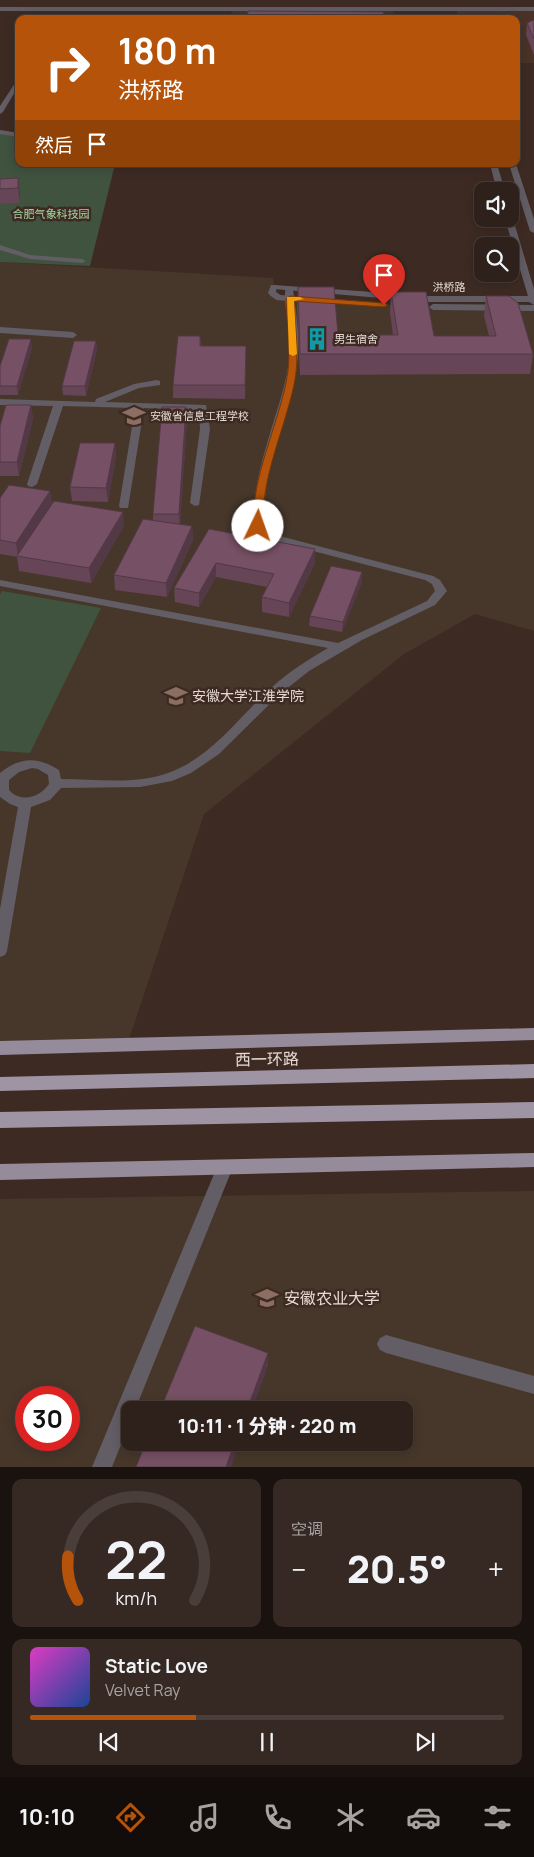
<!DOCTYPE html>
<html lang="zh">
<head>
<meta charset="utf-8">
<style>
	body { margin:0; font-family:Manrope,"Noto Sans SC",sans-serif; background:#362823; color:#f1f3f6; height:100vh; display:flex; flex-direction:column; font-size:19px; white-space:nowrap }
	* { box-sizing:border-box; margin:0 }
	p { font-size:16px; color:#a7a3a2 }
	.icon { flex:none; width:28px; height:28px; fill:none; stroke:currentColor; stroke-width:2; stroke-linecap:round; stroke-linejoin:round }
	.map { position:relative; height:1467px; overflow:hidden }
	.details { display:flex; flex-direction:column; gap:12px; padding:12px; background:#19120e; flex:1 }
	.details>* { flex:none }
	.top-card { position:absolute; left:15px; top:15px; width:505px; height:152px; border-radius:10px; box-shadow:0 2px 12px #0003,0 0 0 1px #493e39; background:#b45309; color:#fff; overflow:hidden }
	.buttons { position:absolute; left:474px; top:182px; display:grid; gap:10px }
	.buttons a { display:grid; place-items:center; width:45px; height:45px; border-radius:10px; background:#2e201a; box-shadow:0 2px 12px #0003,0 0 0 1px #493e39; font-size:25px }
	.speed { position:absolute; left:15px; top:1386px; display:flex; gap:10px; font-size:25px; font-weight:700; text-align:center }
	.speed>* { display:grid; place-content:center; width:65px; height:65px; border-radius:50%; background:#2e201a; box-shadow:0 2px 12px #0003,0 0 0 1px #493e39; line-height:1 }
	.speed .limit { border:8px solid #d22; background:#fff; color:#111 }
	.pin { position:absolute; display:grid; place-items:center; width:42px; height:42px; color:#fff; margin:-51px -21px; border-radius:50% 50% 50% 0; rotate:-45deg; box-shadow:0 0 5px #0007 }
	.pin .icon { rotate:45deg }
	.me { position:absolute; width:55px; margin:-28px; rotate:3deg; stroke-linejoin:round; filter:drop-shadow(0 0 4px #0008) }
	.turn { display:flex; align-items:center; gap:18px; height:105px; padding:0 20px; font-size:22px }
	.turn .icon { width:65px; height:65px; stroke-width:2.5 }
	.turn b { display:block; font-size:35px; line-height:42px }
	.then { display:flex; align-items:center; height:48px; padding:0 20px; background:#0003; gap:10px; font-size:19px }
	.big { font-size:38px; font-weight:800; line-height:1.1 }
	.details .widget { flex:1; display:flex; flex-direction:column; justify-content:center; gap:8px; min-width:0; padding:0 18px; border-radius:10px; background:#362823 }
	.details .dial { align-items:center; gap:0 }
	.dial svg { height:130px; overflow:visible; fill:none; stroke:#493e39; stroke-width:7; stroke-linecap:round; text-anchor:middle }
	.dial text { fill:#f1f3f6; stroke:none }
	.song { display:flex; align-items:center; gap:15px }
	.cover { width:60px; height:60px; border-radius:8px; background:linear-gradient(135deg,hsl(310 70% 55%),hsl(220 70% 35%)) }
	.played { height:5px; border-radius:2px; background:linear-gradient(90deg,#b45309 35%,#493e39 35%) }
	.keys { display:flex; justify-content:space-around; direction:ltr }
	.heat { display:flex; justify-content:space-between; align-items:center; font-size:28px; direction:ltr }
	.details .tiles { flex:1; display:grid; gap:12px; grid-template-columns:1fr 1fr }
	.widget:last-child { grid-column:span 2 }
	.trip { position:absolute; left:121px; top:1401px; width:292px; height:50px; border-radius:10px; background:#2e201a; box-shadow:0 2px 12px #0003,0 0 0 1px #493e39; font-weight:800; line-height:50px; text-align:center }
	.tab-bar { display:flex; height:80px; justify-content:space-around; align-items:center; background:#120d0a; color:#a7a3a2 }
	.tab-bar .icon { width:35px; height:35px }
	.tab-bar .active { color:#b45309 }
	.tab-bar b { font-size:22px; color:#f1f3f6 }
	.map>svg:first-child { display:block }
	.built { fill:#4a3226 }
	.education { fill:#46372a; fill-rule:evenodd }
	.green { fill:#40533f }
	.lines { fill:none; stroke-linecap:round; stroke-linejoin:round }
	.service { fill:#635e65; fill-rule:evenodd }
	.minor { fill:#635e65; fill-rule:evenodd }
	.tertiary { fill:#635e65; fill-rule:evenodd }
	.primary { fill:#958b9a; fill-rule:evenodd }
	.trunk { fill:#9f94a4; fill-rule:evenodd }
	.wall { fill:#654556 }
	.shaded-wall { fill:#533846 }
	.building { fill:#765064; stroke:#533846 }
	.route { fill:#b45309; stroke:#753606 }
	.slow { fill:#f59e0b }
	.labels { text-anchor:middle; stroke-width:5; stroke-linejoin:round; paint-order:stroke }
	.far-park-label { font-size:11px; fill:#a5d6a1; stroke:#3d2b23 }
	.far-street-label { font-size:11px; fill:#e5d9d3; stroke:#3d2b23 }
	.far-poi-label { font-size:11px; fill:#e5d9d3; stroke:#3d2b23; text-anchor:start }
	.poi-label { font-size:14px; fill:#e5d9d3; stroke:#3d2b23; text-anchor:start }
	.near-street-label { font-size:16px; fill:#e5d9d3; stroke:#3d2b23 }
	.near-poi-label { font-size:16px; fill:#e5d9d3; stroke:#3d2b23; text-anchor:start }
</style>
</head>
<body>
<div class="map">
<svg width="534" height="1467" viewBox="0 0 534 1467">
	<rect width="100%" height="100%" fill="#3d2b23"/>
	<!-- built -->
	<g class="built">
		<polygon points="231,9 393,9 395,19 232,19"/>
		<polygon points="456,9 534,9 534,63 516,63 516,19 459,19"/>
	</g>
	<!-- education -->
	<g class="education">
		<polygon points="0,262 273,278 274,287 279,298 384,305 534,308 534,631 475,614 404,654 204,814 127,1045 0,1048"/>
		<path d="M534 1191V1467H0V1199ZM26 1398H69V1440H26ZM130 1410H405V1442H130Z"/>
	</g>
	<!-- green -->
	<g class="green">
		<polygon points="0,132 19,135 19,164 115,164 90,266 0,262"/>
		<polygon points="2,591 101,608 30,753 0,751 0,594"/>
	</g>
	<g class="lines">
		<!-- service -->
		<path class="service" d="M271 285H277L276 292 282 296V300C277 301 271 297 268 293Z"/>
		<!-- minor -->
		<g class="minor">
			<polygon points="19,77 19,85 3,112 0,114 0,106"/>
			<polygon points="0,130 19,133 19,137 0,134"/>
			<polygon points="0,245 30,255 82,259 86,261 82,263 30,259 0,250"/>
			<path d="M286 287 293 289C296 314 301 340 297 365 291 418 254 480 268 533L433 576 440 580 447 591 435 605 362 640 309 671 280 694 219 754 191 773 172 781 140 787 61 788 50 800 31 807 7 951 5 955 0 957V909L18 807 10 804 0 797V773C20 757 37 756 59 770L61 779C96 779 135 785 168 773 211 758 239 717 271 688 288 672 308 660 328 648L0 586V580L338 643 427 601 435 591 432 584 425 580 259 537C241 504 277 419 285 382 290 363 290 344 288 325 287 314 283 298 286 287ZM32 768 38 769 48 775 49 784C39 798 21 803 9 790V780L19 772Z"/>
			<polygon points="0,327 73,332 77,335 73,338 0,333"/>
			<polygon points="157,380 160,381 160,385 139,388 105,402 206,405 210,429 199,505 195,506 190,503 200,429 199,410 144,408 128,508 120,508 119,506 135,408 63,406 37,484 32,487 28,486 27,484 53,406 0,405 0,399 95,402 96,399 134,384"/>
			<polygon points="225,1160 231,1162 233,1167 135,1410 130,1410 130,1422 112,1467 92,1467 217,1167 219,1162"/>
			<polygon points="386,1335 534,1376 534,1394 386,1353 380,1350 377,1344 380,1338"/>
		</g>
		<!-- tertiary -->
		<g class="tertiary">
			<rect x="0" y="7" width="534" height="4"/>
			<polygon points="490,164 497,164 505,191 497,191"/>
			<polygon points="509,164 516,164 534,219 534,233 530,231"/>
			<polygon points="510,217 513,219 534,289 534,311 433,310 429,307 433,304 534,305 529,302 429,302 274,289 270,287 274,285 429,296 528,296 505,219 510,219"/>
			<polygon points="279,295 314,297 318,300 314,303 276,300 275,298"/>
		</g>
		<!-- primary -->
		<g class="primary">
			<polygon points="534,1028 534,1040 0,1055 0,1041"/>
			<polygon points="534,1153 534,1167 0,1180 0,1164"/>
		</g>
		<!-- trunk -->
		<g class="trunk">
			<polygon points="534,1064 534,1078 0,1091 0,1077"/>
			<polygon points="534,1102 534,1118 0,1128 0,1112"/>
		</g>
	</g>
	<!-- wall -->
	<g class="wall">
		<polygon points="534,20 534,55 526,35 527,23"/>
		<polygon points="18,178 20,193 20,203 0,204 0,179"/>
		<polygon points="298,287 338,335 393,335 390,312 391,292 434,336 489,336 484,316 486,296 533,354 530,374 300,375 297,307"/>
		<polygon points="200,336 201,346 246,346 245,399 173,398 173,385"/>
		<polygon points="96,341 97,350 86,396 63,395 62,386"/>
		<polygon points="32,348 18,395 0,395 0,366"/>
		<polygon points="31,405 33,419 19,476 0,476 0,426"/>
		<polygon points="187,420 180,524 192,526 193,540 167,597 115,590 114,575 153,520 153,514"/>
		<polygon points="115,443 116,457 108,502 72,501 70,487"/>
		<polygon points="50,491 52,504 124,526 91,583 19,571 17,557 0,554 0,498"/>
		<polygon points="209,529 315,549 315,563 289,617 262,612 262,597 267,587 216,577 199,607 175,602 174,588"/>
		<polygon points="362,582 342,632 309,626 310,616"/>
	</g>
	<!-- shaded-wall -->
	<g class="shaded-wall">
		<polygon points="18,178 20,193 20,203 18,188"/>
		<polygon points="31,339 32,348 18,395 17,386"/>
		<polygon points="96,341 97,350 86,396 85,386"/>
		<polygon points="246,346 246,360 245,399 245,385"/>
		<polygon points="31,405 33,419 19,476 17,462"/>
		<polygon points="186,407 187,420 180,528 179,514"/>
		<polygon points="115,443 116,457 108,502 106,488"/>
		<polygon points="50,491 52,505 18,557 16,543"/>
		<polygon points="123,512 124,526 91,583 89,568"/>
		<polygon points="192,526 193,540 167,597 166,583"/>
		<polygon points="315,549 315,563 289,617 289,603"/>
		<polygon points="216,563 216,577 199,607 199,593"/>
		<polygon points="362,572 362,582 342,632 343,622"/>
		<polygon points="268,1353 268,1366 252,1410 247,1410"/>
		<polygon points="235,1442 240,1442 231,1467 226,1467"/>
	</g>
	<!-- building -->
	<g class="building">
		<polygon points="248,11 383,12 386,19 247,19"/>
		<polygon points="534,20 534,39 527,23"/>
		<polygon points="18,178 18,188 0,189 0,179"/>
		<polygon points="298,287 334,287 338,335 398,335 391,292 426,292 434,336 496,336 486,296 509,296 518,303 533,354 300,354"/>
		<polygon points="178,336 200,336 200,346 246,346 245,385 173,385"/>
		<polygon points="9,339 31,339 17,386 0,386 0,366"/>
		<polygon points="74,341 96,341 85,386 62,386"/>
		<polygon points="6,405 31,405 17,462 0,462 0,426"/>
		<polygon points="162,407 186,407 179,514 153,514"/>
		<polygon points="80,443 115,443 106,488 70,487"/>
		<polygon points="9,485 50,491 16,543 0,540 0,498"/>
		<polygon points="54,501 123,512 89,568 17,556"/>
		<polygon points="143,519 192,526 166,583 114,575"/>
		<polygon points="209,529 315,549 289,603 262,597 274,574 216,563 199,593 174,588"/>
		<polygon points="331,566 362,572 343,622 310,616"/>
		<polygon points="195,1326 268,1353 247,1410 160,1410"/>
		<polygon points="146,1442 235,1442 226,1467 136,1467"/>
	</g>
	<!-- route -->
	<path class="route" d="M290 296 384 303 388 305 384 307 294 301C295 329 300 358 294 385 284 431 261 478 263 526L258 529 253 526C252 477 276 430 286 383 292 356 287 327 286 299Z"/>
	<!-- slow -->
	<polygon class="slow" points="287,297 300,297 304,299 294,301 297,354 293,356 289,354"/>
	<!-- icons -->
	<defs>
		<symbol id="building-bare" viewBox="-9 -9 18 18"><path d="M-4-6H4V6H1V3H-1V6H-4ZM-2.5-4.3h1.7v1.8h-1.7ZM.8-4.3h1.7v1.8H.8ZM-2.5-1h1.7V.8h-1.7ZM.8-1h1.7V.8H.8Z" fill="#0f9aa8" stroke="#3d2b23" stroke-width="2.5" paint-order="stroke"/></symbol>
		<symbol id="university-bare" viewBox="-9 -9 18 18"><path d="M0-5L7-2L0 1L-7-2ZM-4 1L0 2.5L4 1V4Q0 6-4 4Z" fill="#8d6e63" stroke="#3d2b23" stroke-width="2.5" paint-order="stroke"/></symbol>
	</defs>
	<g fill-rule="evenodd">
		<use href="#building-bare" x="301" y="323" width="32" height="32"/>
		<use href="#university-bare" x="118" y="400" width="32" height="32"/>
		<use href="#university-bare" x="160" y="680" width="32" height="32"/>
		<use href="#university-bare" x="251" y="1282" width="32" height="32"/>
	</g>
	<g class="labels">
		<!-- far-park labels -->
		<g class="far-park-label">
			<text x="51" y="218">合肥气象科技园</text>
		</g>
		<!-- far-street labels -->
		<g class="far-street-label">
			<text x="449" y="291">洪桥路</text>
		</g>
		<!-- far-poi labels -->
		<g class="far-poi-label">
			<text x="334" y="343">男生宿舍</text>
			<text x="150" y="420">安徽省信息工程学校</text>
		</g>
		<!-- poi labels -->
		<g class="poi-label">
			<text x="192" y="701">安徽大学江淮学院</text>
		</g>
		<!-- near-street labels -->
		<g class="near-street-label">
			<text transform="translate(267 1059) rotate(-1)" y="6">西一环路</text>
		</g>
		<!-- near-poi labels -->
		<g class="near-poi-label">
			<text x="284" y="1304">安徽农业大学</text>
		</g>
	</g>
</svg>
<div class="buttons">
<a><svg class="icon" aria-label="sound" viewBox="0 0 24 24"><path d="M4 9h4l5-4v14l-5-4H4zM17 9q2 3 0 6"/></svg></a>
<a><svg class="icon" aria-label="search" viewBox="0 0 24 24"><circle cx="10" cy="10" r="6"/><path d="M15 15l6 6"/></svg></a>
</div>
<div class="speed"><div class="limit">30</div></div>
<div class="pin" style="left:384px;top:305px;background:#d93025"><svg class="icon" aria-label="arrive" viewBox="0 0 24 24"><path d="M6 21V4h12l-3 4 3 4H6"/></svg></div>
<svg class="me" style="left:258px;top:526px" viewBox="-20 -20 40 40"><circle r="19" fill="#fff"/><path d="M0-13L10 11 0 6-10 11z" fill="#b45309"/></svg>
<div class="trip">10:11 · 1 分钟 · 220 m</div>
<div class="top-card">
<div class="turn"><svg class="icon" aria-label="right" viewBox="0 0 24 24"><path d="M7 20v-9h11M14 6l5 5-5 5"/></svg><div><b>180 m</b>洪桥路</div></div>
<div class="then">然后<svg class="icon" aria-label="arrive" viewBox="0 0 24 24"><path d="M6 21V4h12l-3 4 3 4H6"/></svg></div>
</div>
</div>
<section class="details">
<div class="tiles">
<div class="widget dial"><svg viewBox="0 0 100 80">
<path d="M14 69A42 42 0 1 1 86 69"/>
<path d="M14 69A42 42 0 0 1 8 42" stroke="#b45309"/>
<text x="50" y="56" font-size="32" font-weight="700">22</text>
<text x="50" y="72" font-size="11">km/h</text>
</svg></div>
<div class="widget"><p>空调</p>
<div class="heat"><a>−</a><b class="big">20.5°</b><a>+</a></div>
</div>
<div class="widget">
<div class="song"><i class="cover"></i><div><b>Static Love</b><p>Velvet Ray</p></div></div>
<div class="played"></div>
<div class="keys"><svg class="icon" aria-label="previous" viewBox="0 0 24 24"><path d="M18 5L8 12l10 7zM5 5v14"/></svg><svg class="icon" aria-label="pause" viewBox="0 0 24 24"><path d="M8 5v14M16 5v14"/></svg><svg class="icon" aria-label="next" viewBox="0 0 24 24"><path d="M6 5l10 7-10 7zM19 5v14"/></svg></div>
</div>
</div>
</section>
<nav class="tab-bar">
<b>10:10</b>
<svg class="icon active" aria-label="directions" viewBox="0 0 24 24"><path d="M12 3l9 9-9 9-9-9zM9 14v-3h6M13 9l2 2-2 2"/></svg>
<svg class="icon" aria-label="music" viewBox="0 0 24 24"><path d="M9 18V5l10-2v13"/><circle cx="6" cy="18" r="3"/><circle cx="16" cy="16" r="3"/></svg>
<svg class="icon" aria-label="phone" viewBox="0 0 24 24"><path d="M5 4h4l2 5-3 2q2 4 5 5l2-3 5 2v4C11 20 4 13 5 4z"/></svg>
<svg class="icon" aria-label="climate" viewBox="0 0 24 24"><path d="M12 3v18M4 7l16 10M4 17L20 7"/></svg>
<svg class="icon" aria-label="car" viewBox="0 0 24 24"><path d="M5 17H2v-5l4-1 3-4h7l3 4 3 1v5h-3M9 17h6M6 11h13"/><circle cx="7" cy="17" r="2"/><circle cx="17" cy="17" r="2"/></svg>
<svg class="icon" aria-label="filters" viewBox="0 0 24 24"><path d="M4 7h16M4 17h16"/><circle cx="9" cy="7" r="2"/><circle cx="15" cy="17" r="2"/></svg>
</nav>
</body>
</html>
